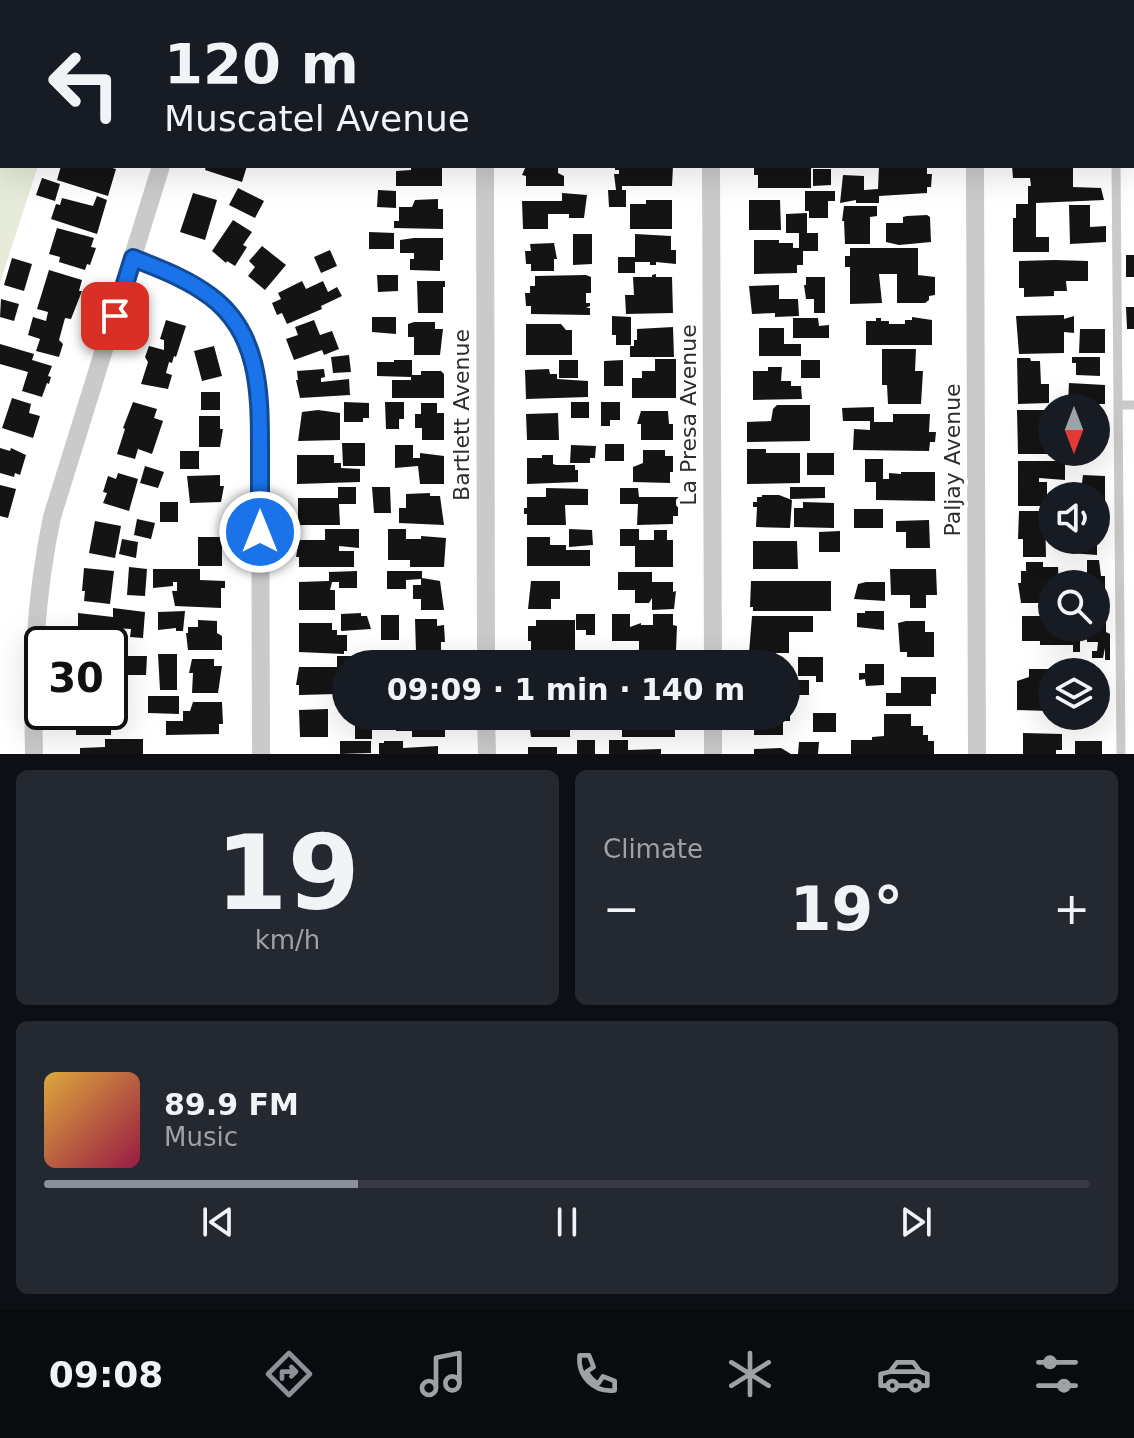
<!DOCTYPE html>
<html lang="en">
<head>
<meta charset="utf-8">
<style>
	body { margin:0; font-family:"DejaVu Sans",sans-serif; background:#242831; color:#f1f3f6; height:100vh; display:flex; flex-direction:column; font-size:30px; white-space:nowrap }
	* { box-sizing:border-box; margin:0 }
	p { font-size:26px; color:#9ea1a6 }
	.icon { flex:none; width:44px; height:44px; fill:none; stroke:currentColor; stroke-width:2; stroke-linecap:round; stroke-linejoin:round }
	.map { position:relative; height:754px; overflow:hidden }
	.details { display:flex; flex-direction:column; gap:16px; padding:16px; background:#0d0f14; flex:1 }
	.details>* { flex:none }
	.top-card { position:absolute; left:0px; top:0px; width:1134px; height:168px; box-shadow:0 8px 32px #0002; background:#171b24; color:#f1f3f6; overflow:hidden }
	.needle { width:52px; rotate:180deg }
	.fabs { position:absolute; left:1038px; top:394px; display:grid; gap:16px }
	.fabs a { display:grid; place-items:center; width:72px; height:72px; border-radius:50%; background:#171b24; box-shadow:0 8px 32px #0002; font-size:40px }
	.speed { position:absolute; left:24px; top:626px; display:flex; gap:16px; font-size:40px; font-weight:700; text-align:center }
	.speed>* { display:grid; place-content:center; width:104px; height:104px; border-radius:50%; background:#171b24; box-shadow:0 8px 32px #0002; line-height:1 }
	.speed .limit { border:4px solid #111; border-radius:12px; background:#fff; color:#111 }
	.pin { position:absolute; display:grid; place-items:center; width:68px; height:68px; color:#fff; margin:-34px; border-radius:16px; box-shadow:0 4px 12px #0006 }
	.me { position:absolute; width:88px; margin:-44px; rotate:0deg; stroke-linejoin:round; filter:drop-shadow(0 0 6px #0008) }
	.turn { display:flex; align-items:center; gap:28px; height:168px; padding:0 32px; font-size:36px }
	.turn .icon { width:104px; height:104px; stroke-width:2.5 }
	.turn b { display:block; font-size:56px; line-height:68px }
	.big { font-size:60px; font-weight:800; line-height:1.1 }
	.details .widget { flex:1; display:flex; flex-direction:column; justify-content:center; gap:12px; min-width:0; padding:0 28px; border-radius:12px; background:#242831 }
	.details .dial { align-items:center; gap:0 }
	.dial b { font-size:104px; line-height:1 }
	.song { display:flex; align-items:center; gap:24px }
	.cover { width:96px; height:96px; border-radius:12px; background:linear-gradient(135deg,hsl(40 70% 55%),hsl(340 70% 35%)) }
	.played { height:8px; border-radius:4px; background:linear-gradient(90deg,#8c9099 30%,#363941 30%) }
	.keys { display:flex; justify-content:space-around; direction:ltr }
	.heat { display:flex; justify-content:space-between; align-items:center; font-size:44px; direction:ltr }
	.details .tiles { flex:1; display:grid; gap:16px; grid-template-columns:1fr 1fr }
	.widget:last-child { grid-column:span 2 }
	.trip { position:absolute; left:332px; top:650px; width:468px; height:80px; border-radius:40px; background:#171b24; box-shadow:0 8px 32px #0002; font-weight:800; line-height:80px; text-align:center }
	.menu { display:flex; height:128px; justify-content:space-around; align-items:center; background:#090b0e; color:#9ea1a6 }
	.menu .icon { width:56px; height:56px }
	.menu .selected { color:#8c9099 }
	.menu b { font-size:36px; color:#f1f3f6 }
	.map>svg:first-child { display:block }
	.green { fill:#e6ecd9 }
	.building { fill:#141414 }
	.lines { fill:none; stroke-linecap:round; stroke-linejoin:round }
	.lane { stroke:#cacaca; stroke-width:9 }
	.street { stroke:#cacaca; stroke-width:18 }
	.route-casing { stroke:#114b97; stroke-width:20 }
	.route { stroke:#1a73e8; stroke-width:14 }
	.labels { text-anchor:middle; stroke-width:8; stroke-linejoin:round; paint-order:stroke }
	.street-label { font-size:22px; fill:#2d2d2d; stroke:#fff }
</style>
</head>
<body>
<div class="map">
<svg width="1134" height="754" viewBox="0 0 1134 754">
	<rect width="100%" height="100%" fill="#fff"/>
	<!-- green -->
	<polygon class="green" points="0,0 92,0 2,2 2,166 38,166 0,283"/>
	<!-- building -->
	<g class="building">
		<polygon points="61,166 105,166 116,169 108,196 57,180"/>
		<polygon points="206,166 247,166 242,182 205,170"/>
		<polygon points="411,166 442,166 442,186 396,186 396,171 411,170"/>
		<polygon points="526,166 558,166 558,173 564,176 564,186 526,186 526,176 522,175"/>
		<polygon points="615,166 673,166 672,186 622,186 622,190 626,190 626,207 609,207 608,190 616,190 614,174 619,174 619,170 615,170"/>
		<polygon points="754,166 811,166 811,188 758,188 758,175 754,175"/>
		<polygon points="879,166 927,168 927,174 932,174 931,187 927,187 927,193 879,196 879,203 856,203 856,200 840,203 843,175 864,176 864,190 878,189"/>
		<polygon points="1012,166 1073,167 1073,187 1101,188 1104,200 1036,203 1036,237 1049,237 1049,252 1013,252 1013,218 1016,218 1016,204 1028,204 1028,186 1031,186 1030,178 1013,178"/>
		<polygon points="813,169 831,169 831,185 813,186"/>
		<polygon points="42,178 60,184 55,201 36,195"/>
		<polygon points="238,188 264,201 255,218 229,205"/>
		<polygon points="378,190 396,191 396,208 377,207"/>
		<polygon points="805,191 835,191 835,201 828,201 828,218 809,218 809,211 805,211"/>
		<polygon points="193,193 217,200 205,240 180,232"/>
		<polygon points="562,193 587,195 584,218 569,218 569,214 548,214 548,229 523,229 522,201 562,201"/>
		<polygon points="97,196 107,200 97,234 51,219 56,204 60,205 62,198 93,206"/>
		<polygon points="438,199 438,209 443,209 443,229 394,228 394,221 399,221 399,207 412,207 415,200"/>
		<polygon points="646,200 672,200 672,229 630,229 630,204 646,204"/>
		<polygon points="749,200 780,200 781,230 749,230"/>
		<polygon points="1069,205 1090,205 1090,227 1106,226 1106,242 1070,244"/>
		<polygon points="844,206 877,206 877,216 870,217 870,244 845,244 844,221 842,221"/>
		<polygon points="807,213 807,233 818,233 818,251 803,251 803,265 797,265 797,273 754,274 754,240 779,240 779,243 793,243 793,248 799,248 799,233 786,233 786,214"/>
		<polygon points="927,215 930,217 931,242 899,245 886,242 886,223 903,223 903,217 907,216"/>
		<polygon points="233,220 252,232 243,245 247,247 235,266 227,261 226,263 212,251"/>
		<polygon points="57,228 94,238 91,247 96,248 90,265 87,264 85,270 59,262 60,257 49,254"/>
		<polygon points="369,232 394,233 394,249 369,249"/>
		<polygon points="573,234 592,234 592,264 573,265"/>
		<polygon points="635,234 671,236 671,250 676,250 676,264 656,262 656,265 650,265 650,262 635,262 635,273 618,273 618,257 635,257"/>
		<polygon points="414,238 443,238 443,260 440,260 440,271 410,270 410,259 414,259 414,253 400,253 400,240"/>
		<polygon points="554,243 557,259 554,259 554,271 531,271 531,264 526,264 525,251 531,251 530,244"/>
		<polygon points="262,246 286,265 265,290 248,276 255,267 249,261"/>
		<polygon points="850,248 918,248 918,275 935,277 935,295 929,296 929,300 925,303 897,303 897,274 879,274 882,303 850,304 850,267 845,267 845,256 850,256"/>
		<polygon points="330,250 337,266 321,273 314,257"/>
		<rect x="1126" y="255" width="8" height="22"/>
		<polygon points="12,258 32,264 24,291 4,285"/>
		<polygon points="1054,260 1088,261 1088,281 1066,281 1067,291 1054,291 1054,296 1024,297 1024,288 1019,288 1019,261"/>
		<polygon points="49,270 82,280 79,291 82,291 71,319 65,318 59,340 63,344 59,357 36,351 40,339 28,335 33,317 46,321 48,312 37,309"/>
		<polygon points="656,274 656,277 672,277 673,313 626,314 625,295 634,295 633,277 652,277 652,275"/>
		<polygon points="377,275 398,275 398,291 378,292"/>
		<polygon points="586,275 591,277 591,293 586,293 586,303 590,303 590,306 586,308 590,308 590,315 531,314 531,306 526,306 525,293 530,293 530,286 535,286 535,276"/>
		<polygon points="806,277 825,277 825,313 814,313 814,299 806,299 804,285 806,285"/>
		<polygon points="302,281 306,289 323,281 328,292 337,287 342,296 321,306 322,309 287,324 282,313 277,315 272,303 281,299 278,293"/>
		<polygon points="417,281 445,281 445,287 443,287 443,313 418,313"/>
		<polygon points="779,285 779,299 798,299 799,316 775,317 775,313 752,314 749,286"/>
		<polygon points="1,299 19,304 14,321 0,317"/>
		<polygon points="1126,307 1134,307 1134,329 1127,329"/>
		<polygon points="1064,315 1064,319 1074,316 1074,333 1064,332 1064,353 1019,354 1016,316"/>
		<polygon points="612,316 631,317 631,345 616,345 616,335 612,335"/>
		<polygon points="372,317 396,317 396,334 372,332"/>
		<polygon points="912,317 932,320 932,345 866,345 866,321 876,321 876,318 881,318 881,321 889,321 889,324 905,324 905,320 912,320"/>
		<polygon points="793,318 818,318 819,326 829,325 829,338 793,338"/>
		<polygon points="166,320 186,326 176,357 174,356 172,363 169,362 166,373 172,375 168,389 141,384 148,362 145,357 149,346 164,350 164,340 160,339"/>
		<polygon points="314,320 320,335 332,331 339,349 324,355 322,350 294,360 286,339 298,335 295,327"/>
		<polygon points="414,322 435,322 435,329 443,329 440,355 414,355 414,337 408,337 408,324"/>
		<polygon points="526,324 561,324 566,330 572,330 572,355 526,355"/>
		<polygon points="673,327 674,357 630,357 630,346 634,346 634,340 637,340 637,329"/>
		<polygon points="759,328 784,328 784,344 801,344 801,356 759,356"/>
		<polygon points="1080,329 1105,329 1105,353 1079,353"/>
		<polygon points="0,344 34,354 32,360 52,366 48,376 51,377 49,384 47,383 42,397 22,391 28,372 0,364"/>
		<polygon points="214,346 222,376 202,381 194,351"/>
		<polygon points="882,349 916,349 915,371 923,371 921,404 888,404 887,385 882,385"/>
		<polygon points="349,355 351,372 333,373 331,357"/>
		<polygon points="1072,357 1100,357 1100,376 1076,375 1076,363 1072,363"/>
		<polygon points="1017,358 1030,358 1031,361 1040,361 1041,384 1049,384 1049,403 1018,404"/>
		<polygon points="655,359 676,359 676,398 632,398 632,378 642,378 642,371 655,371"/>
		<polygon points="394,360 412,360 412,375 421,375 421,371 441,371 444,374 444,398 392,398 392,380 411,380 411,377 377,376 377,362 394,362"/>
		<rect x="559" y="360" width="19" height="18"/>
		<polygon points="623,360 623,386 604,386 604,361"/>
		<rect x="801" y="360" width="19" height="18"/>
		<polygon points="768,367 782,367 781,381 791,381 791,386 801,386 802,399 753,400 753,371 768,371"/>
		<polygon points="324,369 325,377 321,378 321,382 349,379 350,395 300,398 296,380 298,380 297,371"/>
		<polygon points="549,369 550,374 557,374 557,379 588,381 588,397 526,399 525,370"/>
		<polygon points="1069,383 1105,385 1105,404 1068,404"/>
		<rect x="201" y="392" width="19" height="18"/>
		<polygon points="12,398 31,404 29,413 40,416 33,438 2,428"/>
		<polygon points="133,402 157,409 154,418 163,421 152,454 138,449 135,459 117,454 125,429 123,428"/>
		<polygon points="344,402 369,403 369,418 363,418 363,422 344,422"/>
		<polygon points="385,402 404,402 404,419 399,419 399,429 386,429"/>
		<rect x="571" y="402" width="18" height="16"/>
		<polygon points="601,402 620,402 620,420 610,420 610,426 601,426"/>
		<polygon points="421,403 437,403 437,413 444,413 444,440 422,440 422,428 415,428 415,414 421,414"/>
		<polygon points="777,405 810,405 810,441 747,442 747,422 771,421 773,409"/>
		<polygon points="874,407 874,422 893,422 893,414 930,414 929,432 936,432 935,442 930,442 929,451 853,450 854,429 870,430 870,421 843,421 842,408"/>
		<polygon points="318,410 340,413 340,440 298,441 302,412"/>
		<polygon points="1017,410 1052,410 1052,454 1018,454"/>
		<polygon points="641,411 668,411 669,424 673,424 673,440 641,440 641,424 637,424"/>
		<polygon points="558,413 559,440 527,440 526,414"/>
		<polygon points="199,416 220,416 220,429 223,429 220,447 199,447"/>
		<polygon points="342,443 365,443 365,466 343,466"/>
		<rect x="605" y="444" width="19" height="17"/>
		<polygon points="395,445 413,445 413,458 420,458 420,453 444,456 444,484 420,484 418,466 395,468"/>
		<polygon points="571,445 596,446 595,458 590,458 590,463 570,463"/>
		<polygon points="0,448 10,451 11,448 26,455 20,475 15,473 14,477 0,473"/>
		<polygon points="747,449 766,449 766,453 800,453 800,483 747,484"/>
		<polygon points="643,450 665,450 665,456 673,456 673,472 670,472 670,483 633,482 633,467 643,463"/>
		<rect x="180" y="451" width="19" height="18"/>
		<rect x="807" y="453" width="27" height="22"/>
		<polygon points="297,455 334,455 334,463 341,463 341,468 360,469 360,482 297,484"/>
		<polygon points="542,455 553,455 553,464 556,465 575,465 575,470 578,470 578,482 527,484 527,458 542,458"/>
		<polygon points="865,459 883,459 883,479 889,479 889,473 901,474 901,472 935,472 935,501 876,500 876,482 865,482"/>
		<polygon points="1018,461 1065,461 1065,480 1039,478 1039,482 1047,482 1047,506 1018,506"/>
		<polygon points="145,466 164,472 158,488 140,483"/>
		<polygon points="118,473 138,479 129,511 103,503 107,493 103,492 108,476 116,479"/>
		<polygon points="220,475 220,486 224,486 221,502 190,503 187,476"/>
		<polygon points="1083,475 1105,476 1105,506 1096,506 1096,496 1083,496 1083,491 1081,491"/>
		<polygon points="0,485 16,489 8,518 0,516"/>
		<polygon points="338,487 356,487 356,504 339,504 340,525 298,525 298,498 338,498"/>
		<polygon points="372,487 390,487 391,513 374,513"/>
		<polygon points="790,487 825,487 825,498 790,499"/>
		<polygon points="546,488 588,489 588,505 565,505 566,525 527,525 527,514 524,514 524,508 527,508 527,497 546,497"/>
		<polygon points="620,488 638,488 639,497 678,497 678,516 673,516 673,524 637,525 638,504 620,504"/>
		<polygon points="430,493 430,496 440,496 444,525 399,523 399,508 406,508 406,494"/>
		<polygon points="762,495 779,495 792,500 790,528 756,527 757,507 753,507 753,502 757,502 757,497 762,497"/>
		<rect x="160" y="502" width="18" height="20"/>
		<polygon points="803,502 834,503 834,528 794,527 794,508 803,508"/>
		<rect x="854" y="509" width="29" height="19"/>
		<polygon points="1019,511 1045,511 1046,557 1023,557 1023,539 1018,539"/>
		<polygon points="137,519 155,523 151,539 134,535"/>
		<polygon points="929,520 930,548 906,548 906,532 896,532 896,521"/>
		<polygon points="95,521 121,526 115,558 89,553"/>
		<polygon points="325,529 359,529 359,548 339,546 339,551 354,551 354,567 299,567 299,557 296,557 299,540 325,540"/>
		<polygon points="388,529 406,529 406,539 421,539 421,536 446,538 444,567 410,567 410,560 388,560"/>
		<polygon points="569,529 592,530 593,545 569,547"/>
		<polygon points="620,529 639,529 639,540 654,540 654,530 667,530 667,540 673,540 673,567 635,567 635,546 620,546"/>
		<polygon points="840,531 840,552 819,552 819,532"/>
		<rect x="198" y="537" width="24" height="29"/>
		<polygon points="527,537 550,537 550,545 566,545 566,550 590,550 590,566 527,566"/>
		<polygon points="122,539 138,542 136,558 119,554"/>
		<polygon points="1069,540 1097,540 1097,555 1069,553"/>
		<polygon points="753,541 797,541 798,569 753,569"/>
		<polygon points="1087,560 1099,560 1101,576 1105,576 1105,593 1096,593 1096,584 1087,584"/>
		<polygon points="1026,562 1043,562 1043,567 1058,567 1059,584 1052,584 1052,603 1021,603 1018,583 1021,583 1021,571 1026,571"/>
		<polygon points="129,567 147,569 145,596 127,595"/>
		<polygon points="84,568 114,571 110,604 84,601 85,591 82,591"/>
		<polygon points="153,569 200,569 200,580 225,581 225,588 221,588 221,608 175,606 172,591 177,591 177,582 173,582 173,586 153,588"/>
		<polygon points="890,569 936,569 937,595 926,595 926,608 910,608 910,595 891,595"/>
		<polygon points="357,571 357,588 339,588 339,582 332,582 330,590 335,590 335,610 299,610 299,582 329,581 329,572"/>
		<polygon points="387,571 422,571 422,578 440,581 444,610 421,610 421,599 413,599 413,585 421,585 421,579 406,580 406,589 387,589"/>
		<polygon points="618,572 652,572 652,582 673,582 673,592 676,591 674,609 652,610 652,598 649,603 635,603 635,590 618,590"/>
		<polygon points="531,581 560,581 560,599 551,599 551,609 528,609"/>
		<polygon points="751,581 831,581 831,611 753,611 753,607 750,607"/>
		<polygon points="866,582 885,582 885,601 854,599 858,584"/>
		<polygon points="113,608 145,612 143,638 130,637 131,629 113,628 112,644 78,644 78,613 113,617"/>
		<polygon points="185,611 183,631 176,631 176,628 158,630 158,612"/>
		<polygon points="865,611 884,611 884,630 857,627 857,613 865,613"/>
		<polygon points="361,613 361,616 367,616 371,629 341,631 341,614"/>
		<polygon points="576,614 595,614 595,635 586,635 586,630 576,630"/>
		<polygon points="612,614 630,614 630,627 641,623 641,625 653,625 653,614 673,614 673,625 677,626 676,651 639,652 639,641 612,641"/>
		<rect x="381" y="615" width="18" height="25"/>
		<polygon points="752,616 813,616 813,632 789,632 789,653 749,653"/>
		<polygon points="1022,616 1052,616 1052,628 1080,628 1080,652 1073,652 1073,645 1040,645 1040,641 1022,641"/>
		<polygon points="1096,616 1106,616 1106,632 1110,634 1110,660 1105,660 1105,648 1103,658 1092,658 1092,651 1097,651 1098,642 1087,642 1087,628 1096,628"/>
		<polygon points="415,619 437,619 437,626 444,625 445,642 441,642 441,652 416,652"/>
		<polygon points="198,620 217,621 217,633 222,636 222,650 188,650 186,633 188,633 188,627 198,627"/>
		<polygon points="536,620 575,620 575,652 531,652 531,641 528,641 528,626 536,626"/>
		<polygon points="906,621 925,621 925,632 934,632 934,657 907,657 907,652 900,652 898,623"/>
		<polygon points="299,623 332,623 332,630 337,630 337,635 347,635 347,651 344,651 344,654 299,652"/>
		<polygon points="158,654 177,654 177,690 160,690"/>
		<polygon points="127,656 147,656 146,675 127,675"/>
		<polygon points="337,656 356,656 356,664 346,664 346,691 337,691 337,694 299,695 299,685 296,685 299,667 337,667"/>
		<rect x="375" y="656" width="28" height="8"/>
		<polygon points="612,656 630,656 632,664 612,664"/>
		<polygon points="798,657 823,657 823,682 816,682 816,676 798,676"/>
		<polygon points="192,659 214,659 214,666 222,666 218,693 192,693 193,673 189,673"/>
		<polygon points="865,664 884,664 884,685 866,686 865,679 859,680 859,673 865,673"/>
		<polygon points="786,666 791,666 792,680 809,680 809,695 786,695"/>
		<polygon points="1029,669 1051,669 1049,711 1017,710 1017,681 1029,677"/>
		<polygon points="901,677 936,677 936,694 931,694 931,706 886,706 886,693 901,693"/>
		<polygon points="148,696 179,696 179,714 148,713"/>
		<polygon points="193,702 222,702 223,724 219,724 219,734 166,735 166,721 183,721 183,711 190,711"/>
		<polygon points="328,709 328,737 300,737 299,710"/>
		<polygon points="786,711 790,711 790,721 783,721 783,735 754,735 754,730 749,730 749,717 786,716"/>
		<rect x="76" y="712" width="35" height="23"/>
		<rect x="813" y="713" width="23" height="19"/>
		<polygon points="884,714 911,714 911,726 923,726 923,735 928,735 928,741 934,741 934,754 851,754 851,740 872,740 872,737 884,736"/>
		<polygon points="396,716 445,716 445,737 412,737 412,731 396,731"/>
		<polygon points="528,716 570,718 570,737 531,737"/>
		<polygon points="627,716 675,716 675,737 622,737 622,722 627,722"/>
		<polygon points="372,721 372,739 355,739 355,722"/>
		<polygon points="1023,733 1062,734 1062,750 1056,750 1056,754 1023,754"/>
		<polygon points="105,739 143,739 143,754 80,754 80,748 105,747"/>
		<rect x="577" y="740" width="18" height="14"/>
		<polygon points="609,740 628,740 628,750 661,749 661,754 609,754"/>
		<polygon points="340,741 371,741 371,753 340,754"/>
		<polygon points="384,741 403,741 403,748 438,746 438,754 379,754 379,743 384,743"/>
		<rect x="1075" y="741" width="27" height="13"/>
		<polygon points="799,742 819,742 818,754 798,754"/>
		<rect x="528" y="747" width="29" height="7"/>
		<polygon points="781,748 791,754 754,754 754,749"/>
	</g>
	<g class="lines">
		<!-- lane -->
		<g class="lane">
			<polyline points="1113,0 1113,2"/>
			<polyline points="1116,166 1121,754"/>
			<polyline points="1119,405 1134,405"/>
		</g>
		<!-- street -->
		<g class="street">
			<polyline points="484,0 484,2"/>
			<polyline points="710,0 710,2"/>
			<polyline points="974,0 974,2"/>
			<polyline points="225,2 225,0"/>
			<polyline points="485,166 486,664"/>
			<polyline points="711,166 713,664"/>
			<polyline points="975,166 977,754"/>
			<path d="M133 258C214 289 252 314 260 405L261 754"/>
			<polyline points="486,716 487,754"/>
			<polyline points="713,716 713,754"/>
			<path d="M34 754C32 671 35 598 52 517L161 166"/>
		</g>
	</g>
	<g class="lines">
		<defs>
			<path id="route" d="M115 316 133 258C160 269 186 278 210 296 259 332 260 391 260 446 260 475 260 503 260 532"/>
		</defs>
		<!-- route casing -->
		<use href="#route" class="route-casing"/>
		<!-- route -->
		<use href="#route" class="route"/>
	</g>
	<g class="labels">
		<!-- street labels -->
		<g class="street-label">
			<text transform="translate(461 415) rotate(-90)" y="8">Bartlett Avenue</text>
			<text transform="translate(688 415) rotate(-90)" y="8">La Presa Avenue</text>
			<text transform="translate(952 460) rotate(-90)" y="8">Paljay Avenue</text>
		</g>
	</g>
</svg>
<div class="fabs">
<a><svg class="needle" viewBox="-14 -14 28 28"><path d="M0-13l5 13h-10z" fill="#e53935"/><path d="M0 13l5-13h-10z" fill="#9ea1a6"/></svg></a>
<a><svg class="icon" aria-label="sound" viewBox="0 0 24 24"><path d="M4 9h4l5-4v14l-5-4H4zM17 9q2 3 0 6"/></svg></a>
<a><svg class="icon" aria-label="search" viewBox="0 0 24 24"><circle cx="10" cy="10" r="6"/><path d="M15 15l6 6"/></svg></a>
<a><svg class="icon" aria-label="layers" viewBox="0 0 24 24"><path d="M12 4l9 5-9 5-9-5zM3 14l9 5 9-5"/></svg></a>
</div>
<div class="speed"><div class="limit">30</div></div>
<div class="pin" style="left:115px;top:316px;background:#d93025"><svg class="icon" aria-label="arrive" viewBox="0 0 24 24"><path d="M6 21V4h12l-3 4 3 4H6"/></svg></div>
<svg class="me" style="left:260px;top:532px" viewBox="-20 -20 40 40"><circle r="17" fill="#1a73e8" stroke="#fff" stroke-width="3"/><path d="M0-11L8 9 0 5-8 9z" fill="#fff"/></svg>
<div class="trip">09:09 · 1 min · 140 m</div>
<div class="top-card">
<div class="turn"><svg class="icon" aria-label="left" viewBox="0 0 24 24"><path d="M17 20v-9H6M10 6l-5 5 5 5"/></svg><div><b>120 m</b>Muscatel Avenue</div></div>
</div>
</div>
<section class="details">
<div class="tiles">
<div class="widget dial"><b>19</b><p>km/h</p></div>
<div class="widget"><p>Climate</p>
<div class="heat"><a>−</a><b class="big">19°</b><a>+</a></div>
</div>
<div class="widget">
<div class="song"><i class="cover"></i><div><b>89.9 FM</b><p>Music</p></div></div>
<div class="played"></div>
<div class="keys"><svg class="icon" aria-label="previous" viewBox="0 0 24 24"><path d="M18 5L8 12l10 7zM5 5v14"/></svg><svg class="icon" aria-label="pause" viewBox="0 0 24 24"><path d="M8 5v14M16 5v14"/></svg><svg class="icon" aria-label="next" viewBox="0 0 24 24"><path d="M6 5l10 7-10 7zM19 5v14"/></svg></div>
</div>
</div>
</section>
<nav class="menu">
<b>09:08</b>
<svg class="icon selected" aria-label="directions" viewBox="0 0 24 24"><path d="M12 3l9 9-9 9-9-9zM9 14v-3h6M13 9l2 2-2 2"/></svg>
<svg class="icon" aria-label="music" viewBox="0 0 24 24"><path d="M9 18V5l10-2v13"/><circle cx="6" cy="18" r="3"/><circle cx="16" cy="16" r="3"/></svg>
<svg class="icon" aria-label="phone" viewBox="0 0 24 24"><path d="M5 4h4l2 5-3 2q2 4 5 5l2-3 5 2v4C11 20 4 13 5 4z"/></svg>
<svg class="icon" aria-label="climate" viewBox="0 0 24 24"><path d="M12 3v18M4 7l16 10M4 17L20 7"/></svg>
<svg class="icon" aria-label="car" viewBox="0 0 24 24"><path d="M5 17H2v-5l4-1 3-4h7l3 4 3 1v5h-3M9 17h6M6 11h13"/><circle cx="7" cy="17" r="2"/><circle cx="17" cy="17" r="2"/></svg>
<svg class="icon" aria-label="filters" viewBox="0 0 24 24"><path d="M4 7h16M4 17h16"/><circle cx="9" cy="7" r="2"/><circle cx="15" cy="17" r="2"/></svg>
</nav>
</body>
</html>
